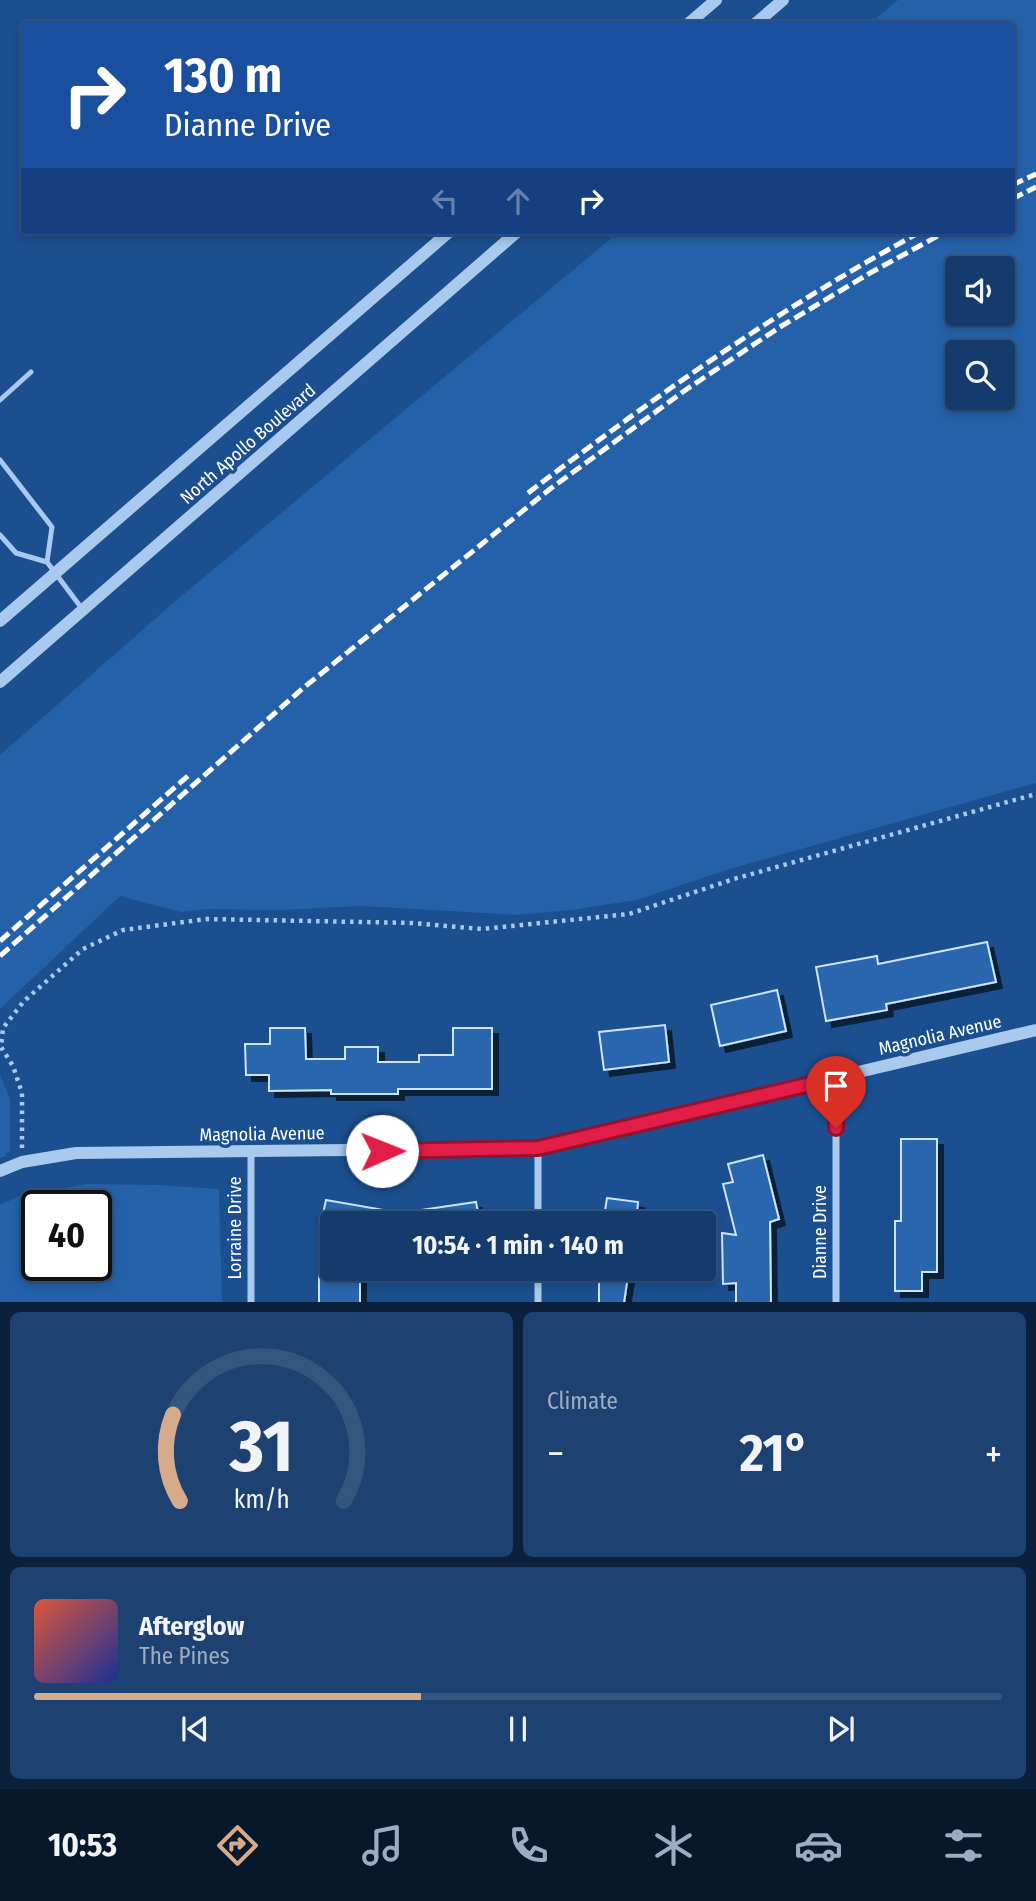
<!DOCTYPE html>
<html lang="en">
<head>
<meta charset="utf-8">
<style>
	body { margin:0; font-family:"Fira Sans Condensed",sans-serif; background:#1d4271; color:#f1f3f6; height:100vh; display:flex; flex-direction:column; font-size:26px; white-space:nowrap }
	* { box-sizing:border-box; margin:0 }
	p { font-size:23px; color:#9dadc1 }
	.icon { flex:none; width:38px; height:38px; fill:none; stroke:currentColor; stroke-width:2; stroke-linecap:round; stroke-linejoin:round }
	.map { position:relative; height:1302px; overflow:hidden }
	.details { display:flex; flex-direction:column; gap:10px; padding:10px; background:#0b203b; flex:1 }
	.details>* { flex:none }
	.top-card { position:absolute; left:21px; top:21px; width:994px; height:214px; border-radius:7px; box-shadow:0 4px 10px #0003,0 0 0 2px #33557e; background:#1a4fa0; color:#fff; overflow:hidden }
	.fabs { position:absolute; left:945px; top:256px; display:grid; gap:14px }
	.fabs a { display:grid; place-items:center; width:70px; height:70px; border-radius:7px; background:#143b6b; box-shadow:0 4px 10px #0003,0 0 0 2px #33557e; font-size:35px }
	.speed { position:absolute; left:21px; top:1190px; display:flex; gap:14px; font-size:35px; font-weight:700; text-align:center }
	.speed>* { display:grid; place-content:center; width:91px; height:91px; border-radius:50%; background:#143b6b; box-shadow:0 4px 10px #0003,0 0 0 2px #33557e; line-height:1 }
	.speed .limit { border:4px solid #111; border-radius:10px; background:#fff; color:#111 }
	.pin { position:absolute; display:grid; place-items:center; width:60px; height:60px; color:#fff; margin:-72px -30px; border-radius:50% 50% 50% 0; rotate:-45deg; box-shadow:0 0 7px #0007 }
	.pin .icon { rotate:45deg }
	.me { position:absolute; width:77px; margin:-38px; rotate:89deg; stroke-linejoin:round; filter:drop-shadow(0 0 5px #0008) }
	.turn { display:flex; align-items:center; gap:24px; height:147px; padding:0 28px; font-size:32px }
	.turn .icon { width:91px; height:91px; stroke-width:2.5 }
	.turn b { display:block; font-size:49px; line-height:60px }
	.lanes { display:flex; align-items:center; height:66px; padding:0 28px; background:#0003; justify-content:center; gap:35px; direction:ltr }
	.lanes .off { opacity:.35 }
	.big { font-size:52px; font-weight:700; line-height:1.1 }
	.details .widget { flex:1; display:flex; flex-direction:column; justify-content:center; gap:10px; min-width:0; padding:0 24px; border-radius:10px; background:#1d4271 }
	.details .dial { align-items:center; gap:0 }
	.dial svg { height:182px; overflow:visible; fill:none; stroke:#33557e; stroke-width:7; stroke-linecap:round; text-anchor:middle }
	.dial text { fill:#f1f3f6; stroke:none }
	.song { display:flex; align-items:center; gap:21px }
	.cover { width:84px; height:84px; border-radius:10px; background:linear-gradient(135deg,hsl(10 70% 55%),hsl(230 70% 35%)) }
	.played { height:7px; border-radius:4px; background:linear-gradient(90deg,#d6ab8b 40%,#33557e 40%) }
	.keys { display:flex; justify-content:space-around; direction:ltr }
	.heat { display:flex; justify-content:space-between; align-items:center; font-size:38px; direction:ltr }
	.details .tiles { flex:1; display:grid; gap:10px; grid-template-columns:1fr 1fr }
	.widget:last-child { grid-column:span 2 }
	.trip { position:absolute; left:320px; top:1211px; width:396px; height:70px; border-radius:7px; background:#143b6b; box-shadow:0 4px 10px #0003,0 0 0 2px #33557e; font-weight:700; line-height:70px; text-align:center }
	.dock { display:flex; height:112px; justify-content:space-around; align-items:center; background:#08182b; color:#9dadc1 }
	.dock .icon { width:49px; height:49px }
	.dock .selected { color:#d6ab8b }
	.dock b { font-size:32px; color:#f1f3f6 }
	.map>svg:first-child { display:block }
	.green { fill:#2461a8; fill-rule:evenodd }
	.building { fill:#2a66ad; stroke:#cfe3fa; stroke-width:2; filter:url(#shadow) }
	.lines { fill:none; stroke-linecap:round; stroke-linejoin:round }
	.path { stroke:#a9c9ee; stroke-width:4.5; stroke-dasharray:3.5 5; stroke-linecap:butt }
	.service { stroke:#a9c9ee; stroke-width:5 }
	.minor { stroke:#a9c9ee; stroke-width:7 }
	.tertiary { stroke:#a9c9ee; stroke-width:12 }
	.rail { stroke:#fff; stroke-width:5; stroke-dasharray:12 5; stroke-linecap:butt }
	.route-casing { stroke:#92132f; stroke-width:18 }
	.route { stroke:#e11d48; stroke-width:12 }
	.labels { text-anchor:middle; stroke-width:7; stroke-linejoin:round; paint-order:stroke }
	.street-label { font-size:18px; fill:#fff; stroke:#1b4f8f }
</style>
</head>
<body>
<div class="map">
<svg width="1036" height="1303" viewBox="0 0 1036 1303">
	<defs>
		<filter id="shadow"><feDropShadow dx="6" dy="6" stdDeviation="0" flood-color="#0009"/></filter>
	</defs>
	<rect width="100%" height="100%" fill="#1b4f8f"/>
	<!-- green -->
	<g class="green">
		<path d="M898 0H1036V783L730 869 637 900 571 910 517 915 361 906 281 910 208 909 181 912 120 896 0 1009V755L179 598 620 231H1012V24H869ZM957 268H1003V313H957ZM957 352H1003V397H957Z"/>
		<polygon points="0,1075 10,1099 10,1152 6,1153 6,1156 0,1158"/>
		<path d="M87 1184 158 1185 219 1189 222 1302H0V1205L20 1196ZM37 1206H96V1265H37Z"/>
	</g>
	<!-- building -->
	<g class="building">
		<polygon points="987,942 996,982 886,1004 887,1010 826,1021 816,967 877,956 878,964"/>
		<polygon points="777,990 786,1031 720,1046 711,1005"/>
		<polygon points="665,1025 669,1062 604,1070 599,1032"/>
		<polygon points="270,1028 305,1028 306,1059 345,1059 345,1047 378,1047 378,1062 419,1062 419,1055 453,1055 453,1028 492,1028 492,1089 398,1089 398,1094 331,1094 331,1090 269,1091 269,1075 246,1075 245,1044 270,1044"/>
		<polygon points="901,1139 937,1139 937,1272 922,1272 922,1291 895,1291 895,1221 901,1221"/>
		<polygon points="763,1155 779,1219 770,1222 771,1303 736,1303 736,1283 723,1284 722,1233 736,1235 723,1184 733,1182 728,1164"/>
		<polygon points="607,1198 638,1202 636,1223 603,1223"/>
		<polygon points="326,1200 401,1213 400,1223 321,1223"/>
		<polygon points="476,1202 480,1223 408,1223 407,1212"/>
		<rect x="319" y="1269" width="41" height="34"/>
		<polygon points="599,1269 629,1269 624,1303 599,1303"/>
	</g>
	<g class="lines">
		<!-- path -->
		<polyline class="path" points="22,1148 22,1093 13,1066 1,1047 3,1028 24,1001 83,949 123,930 207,919 412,923 482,929 629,914 734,879 1036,794"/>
		<!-- service -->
		<g class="service">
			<polyline points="0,400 31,372"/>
			<polyline points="0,460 52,527 47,562 16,553 0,535"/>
			<polyline points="47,562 83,610"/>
		</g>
		<!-- minor -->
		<g class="minor">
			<polyline points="538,1148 538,1223"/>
			<polyline points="251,1152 251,1303"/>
			<polyline points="538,1269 538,1303"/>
			<polyline points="836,1303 836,1078"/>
		</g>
		<!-- tertiary -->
		<g class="tertiary">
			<polyline points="688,24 716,0"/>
			<polyline points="755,24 783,0"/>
			<polyline points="0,621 450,231"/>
			<polyline points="0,682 518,231"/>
			<polyline points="0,1171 22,1162 76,1153 538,1148 1036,1030"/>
		</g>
		<!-- rail -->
		<g class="rail">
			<polyline points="1012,185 1036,174"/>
			<polyline points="1012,199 1036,187"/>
			<path d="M528 493C559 469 591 446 622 423 718 353 817 288 922 231"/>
			<polyline points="0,941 189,775"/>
			<polyline points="0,956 302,689 550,489 687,389 780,327 870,273 947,231"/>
		</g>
	</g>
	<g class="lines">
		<defs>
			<polyline id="route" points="382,1151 538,1148 836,1078 836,1128"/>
		</defs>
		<!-- route casing -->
		<use href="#route" class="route-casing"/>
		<!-- route -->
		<use href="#route" class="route"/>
	</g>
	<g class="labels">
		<!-- street labels -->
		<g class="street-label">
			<text transform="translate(248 444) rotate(-41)" y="6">North Apollo Boulevard</text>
			<text transform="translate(940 1035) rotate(-13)" y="6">Magnolia Avenue</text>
			<text transform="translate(262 1134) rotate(-1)" y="6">Magnolia Avenue</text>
			<text transform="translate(235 1228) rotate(-90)" y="6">Lorraine Drive</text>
			<text transform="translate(820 1232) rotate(-90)" y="6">Dianne Drive</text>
		</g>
	</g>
</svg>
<div class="fabs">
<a><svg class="icon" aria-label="sound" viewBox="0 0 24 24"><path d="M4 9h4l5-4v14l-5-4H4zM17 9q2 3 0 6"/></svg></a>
<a><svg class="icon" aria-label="search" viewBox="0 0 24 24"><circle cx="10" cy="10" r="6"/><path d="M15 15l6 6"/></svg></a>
</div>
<div class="speed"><div class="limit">40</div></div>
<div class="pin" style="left:836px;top:1128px;background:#d93025"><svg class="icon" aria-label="arrive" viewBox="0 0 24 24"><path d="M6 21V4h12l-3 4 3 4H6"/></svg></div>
<svg class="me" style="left:382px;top:1151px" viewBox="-20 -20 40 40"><circle r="19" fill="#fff"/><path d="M0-13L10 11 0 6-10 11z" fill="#e11d48"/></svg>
<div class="trip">10:54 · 1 min · 140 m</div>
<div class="top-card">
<div class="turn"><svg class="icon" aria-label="right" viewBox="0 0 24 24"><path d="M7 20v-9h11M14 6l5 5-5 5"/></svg><div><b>130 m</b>Dianne Drive</div></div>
<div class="lanes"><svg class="icon off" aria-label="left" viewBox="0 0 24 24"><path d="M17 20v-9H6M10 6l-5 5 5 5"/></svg><svg class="icon off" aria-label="ahead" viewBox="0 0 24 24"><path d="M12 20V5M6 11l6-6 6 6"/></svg><svg class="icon" aria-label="right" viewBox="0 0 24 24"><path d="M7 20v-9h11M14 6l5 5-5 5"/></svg></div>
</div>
</div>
<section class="details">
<div class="tiles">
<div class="widget dial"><svg viewBox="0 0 100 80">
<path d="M14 69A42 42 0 1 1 86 69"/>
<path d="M14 69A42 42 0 0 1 11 31" stroke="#d6ab8b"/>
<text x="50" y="56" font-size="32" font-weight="700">31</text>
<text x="50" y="72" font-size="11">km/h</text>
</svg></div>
<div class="widget"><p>Climate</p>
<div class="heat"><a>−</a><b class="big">21°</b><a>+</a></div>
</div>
<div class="widget">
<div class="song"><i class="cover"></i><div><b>Afterglow</b><p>The Pines</p></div></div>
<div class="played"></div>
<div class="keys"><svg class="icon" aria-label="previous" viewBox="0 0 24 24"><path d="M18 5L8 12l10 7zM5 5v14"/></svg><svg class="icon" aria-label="pause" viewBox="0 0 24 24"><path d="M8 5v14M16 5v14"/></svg><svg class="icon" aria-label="next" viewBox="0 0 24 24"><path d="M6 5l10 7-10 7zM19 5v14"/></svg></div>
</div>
</div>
</section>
<nav class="dock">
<b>10:53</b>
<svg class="icon selected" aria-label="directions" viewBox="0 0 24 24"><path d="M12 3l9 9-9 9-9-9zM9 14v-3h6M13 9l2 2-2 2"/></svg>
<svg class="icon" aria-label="music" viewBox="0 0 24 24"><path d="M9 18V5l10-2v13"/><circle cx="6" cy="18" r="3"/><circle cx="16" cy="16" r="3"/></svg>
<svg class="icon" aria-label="phone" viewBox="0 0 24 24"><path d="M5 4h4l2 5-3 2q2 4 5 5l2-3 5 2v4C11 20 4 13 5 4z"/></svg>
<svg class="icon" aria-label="climate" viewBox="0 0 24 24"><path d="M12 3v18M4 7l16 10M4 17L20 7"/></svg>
<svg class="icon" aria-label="car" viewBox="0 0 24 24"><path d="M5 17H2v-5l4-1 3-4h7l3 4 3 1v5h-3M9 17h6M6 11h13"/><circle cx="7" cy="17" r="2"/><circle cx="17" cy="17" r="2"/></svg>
<svg class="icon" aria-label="filters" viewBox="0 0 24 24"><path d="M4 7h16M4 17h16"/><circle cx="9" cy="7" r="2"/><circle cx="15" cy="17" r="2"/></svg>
</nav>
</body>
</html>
